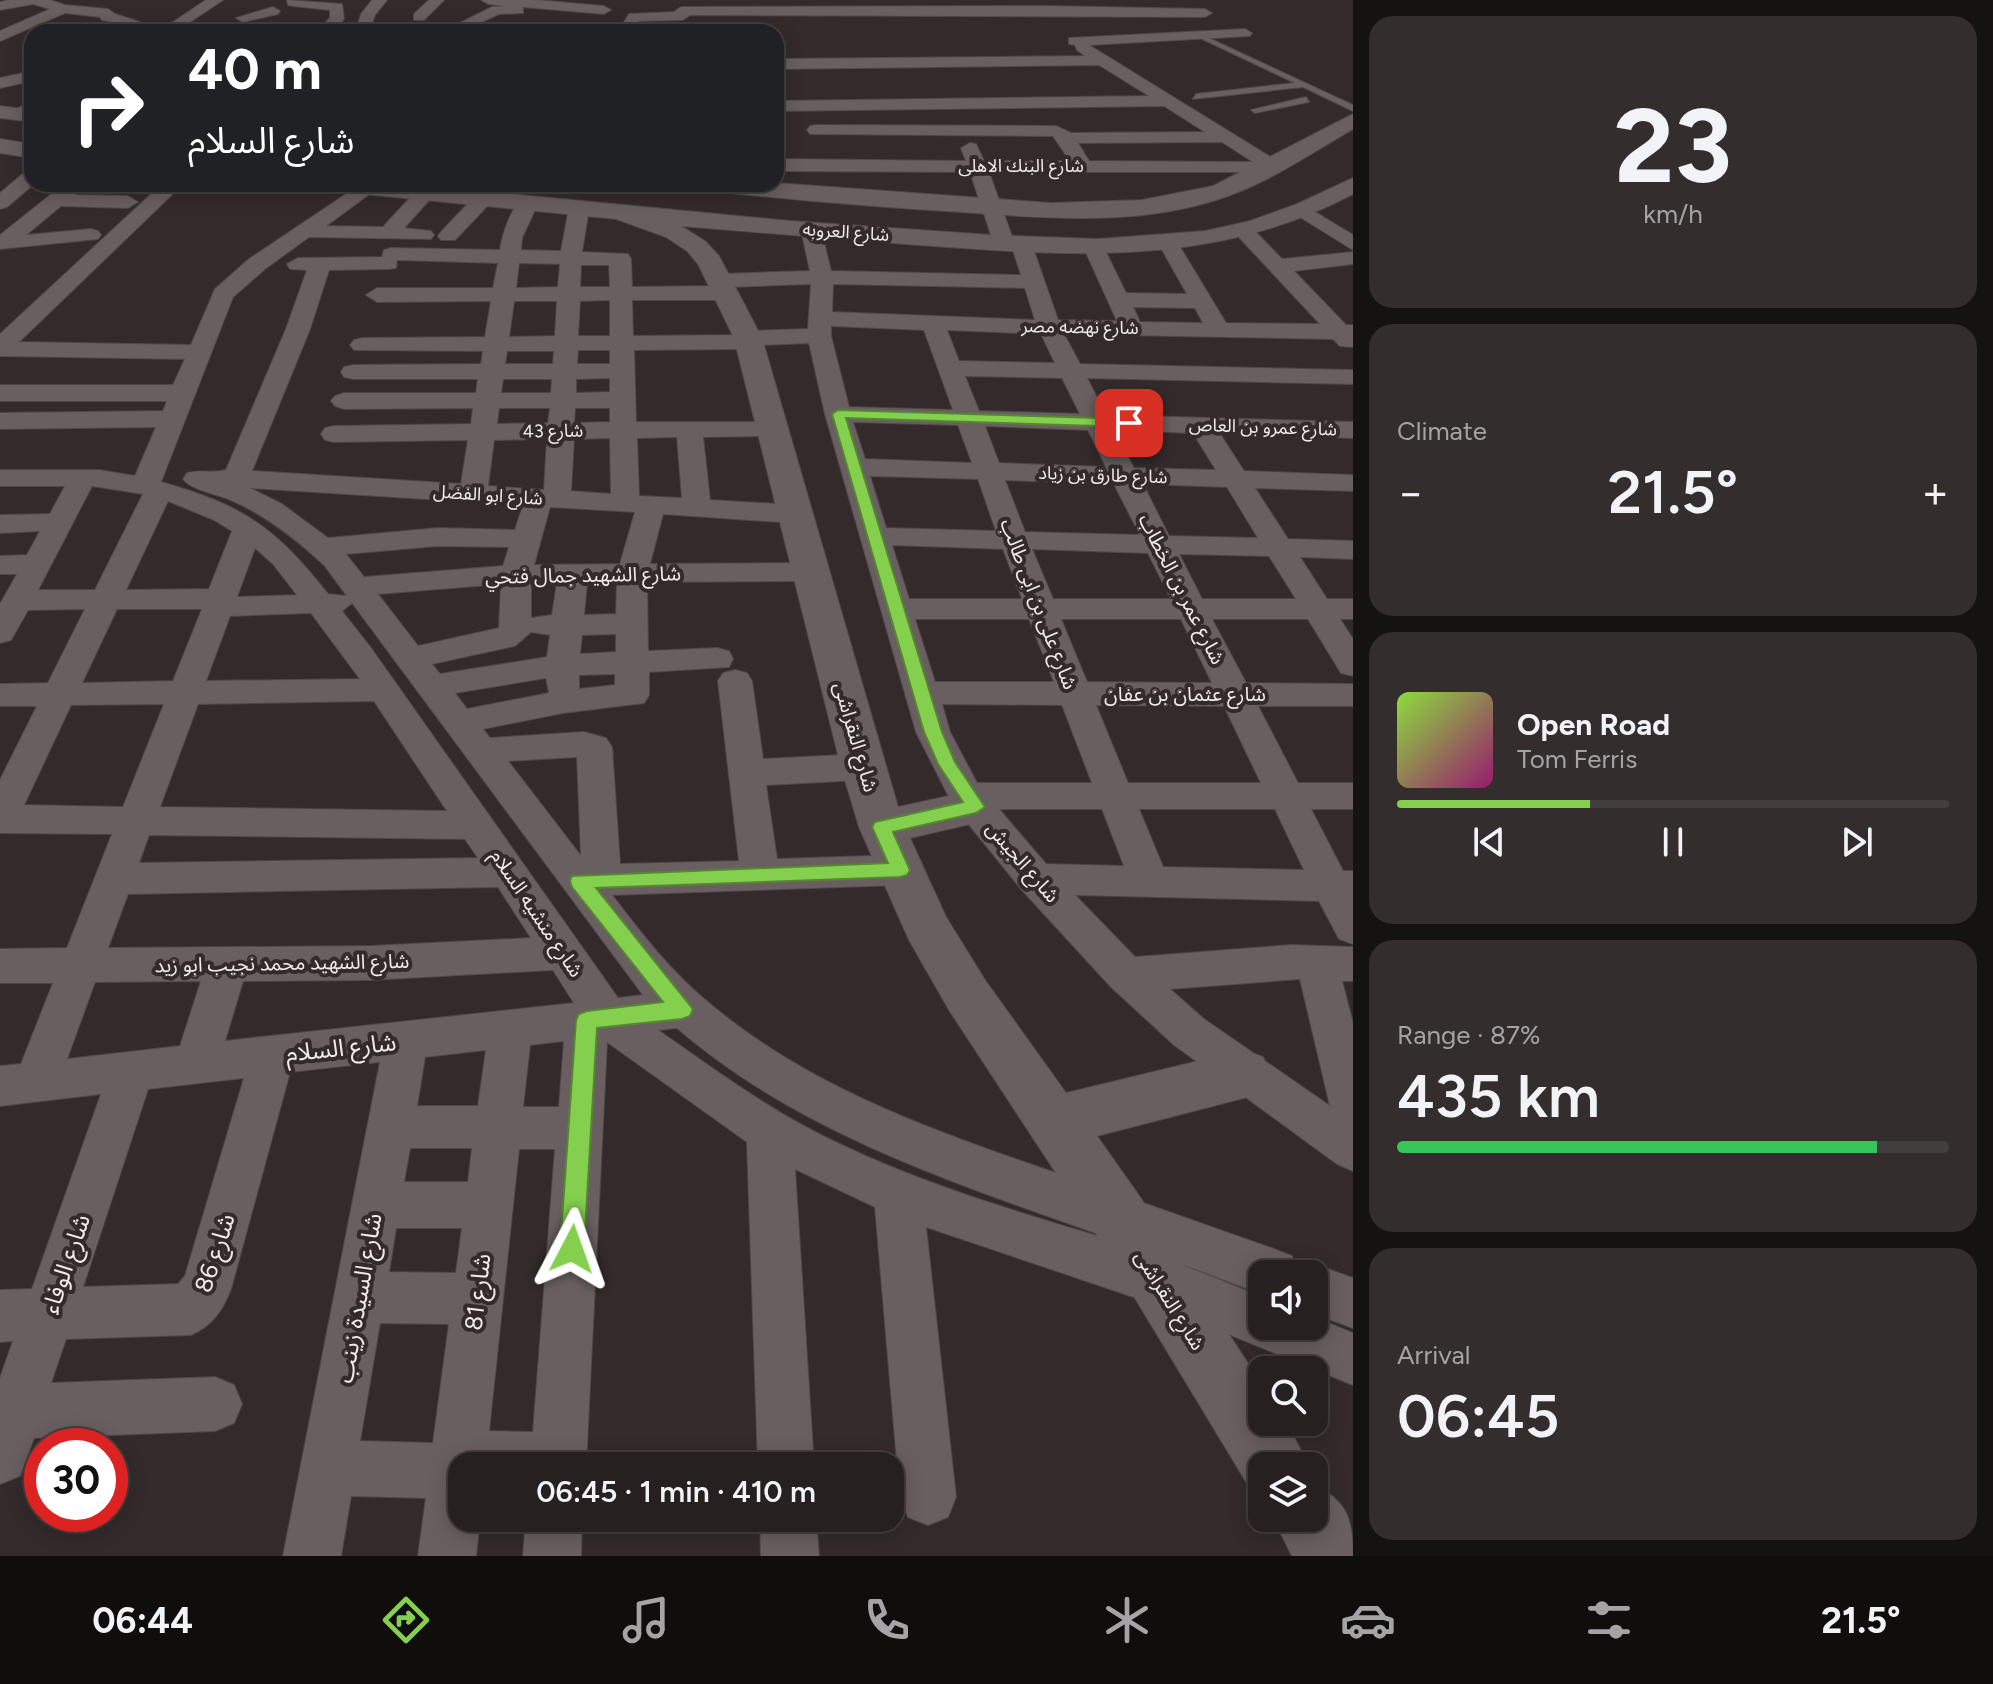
<!DOCTYPE html>
<html lang="en">
<head>
<meta charset="utf-8">
<style>
	body { margin:0; font-family:Figtree,"Noto Sans Arabic",sans-serif; background:#332d2e; color:#f1f3f6; height:100vh; display:flex; flex-direction:column; font-size:30px; white-space:nowrap }
	* { box-sizing:border-box; margin:0 }
	p { font-size:26px; color:#a4a3a5 }
	.icon { flex:none; width:44px; height:44px; fill:none; stroke:currentColor; stroke-width:2; stroke-linecap:round; stroke-linejoin:round }
	.map { position:relative; flex:1; overflow:hidden }
	.details { display:flex; flex-direction:column; gap:16px; padding:16px; background:#151212; width:640px }
	.details>* { flex:none }
	.hud { position:absolute; left:24px; top:24px; width:760px; height:168px; border-radius:24px; box-shadow:0 4px 20px #0003,0 0 0 2px #433e3f; background:#202124; color:#fff; overflow:hidden }
	.fabs { position:absolute; left:1248px; top:1260px; display:grid; gap:16px }
	.fabs a { display:grid; place-items:center; width:80px; height:80px; border-radius:16px; background:#272021; box-shadow:0 4px 20px #0003,0 0 0 2px #433e3f; font-size:40px }
	.speed { position:absolute; left:24px; top:1428px; display:flex; gap:16px; font-size:40px; font-weight:700; text-align:center }
	.speed>* { display:grid; place-content:center; width:104px; height:104px; border-radius:50%; background:#272021; box-shadow:0 4px 20px #0003,0 0 0 2px #433e3f; line-height:1 }
	.speed .limit { border:12px solid #d22; background:#fff; color:#111 }
	.pin { position:absolute; display:grid; place-items:center; width:68px; height:68px; color:#fff; margin:-34px; border-radius:16px; box-shadow:0 4px 12px #0006 }
	.me { position:absolute; width:88px; margin:-44px; rotate:4deg; stroke-linejoin:round; filter:drop-shadow(0 0 6px #0008) }
	.turn { display:flex; align-items:center; gap:28px; height:168px; padding:0 32px; font-size:36px }
	.turn .icon { width:104px; height:104px; stroke-width:2.5 }
	.turn b { display:block; font-size:56px; line-height:68px }
	.big { font-size:60px; font-weight:600; line-height:1.1 }
	.details .card { flex:1; display:flex; flex-direction:column; justify-content:center; gap:12px; min-width:0; padding:0 28px; border-radius:24px; background:#332d2e }
	.details .dial { align-items:center; gap:0 }
	.dial b { font-size:104px; line-height:1 }
	.song { display:flex; align-items:center; gap:24px }
	.cover { width:96px; height:96px; border-radius:12px; background:linear-gradient(135deg,hsl(90 70% 55%),hsl(320 70% 35%)) }
	.played { height:8px; border-radius:4px; background:linear-gradient(90deg,#84cf4d 35%,#433e3f 35%) }
	.keys { display:flex; justify-content:space-around; direction:ltr }
	.heat { display:flex; justify-content:space-between; align-items:center; font-size:44px; direction:ltr }
	.charge { height:12px; border-radius:6px; background:linear-gradient(90deg,#34c759 87%,#433e3f 0) }
	.trip { position:absolute; left:448px; top:1452px; width:456px; height:80px; border-radius:24px; background:#272021; box-shadow:0 4px 20px #0003,0 0 0 2px #433e3f; font-weight:600; line-height:80px; text-align:center }
	.tab-bar { display:flex; height:128px; justify-content:space-around; align-items:center; background:#100d0d; color:#a4a3a5 }
	.tab-bar .icon { width:56px; height:56px }
	.tab-bar .selected { color:#84cf4d }
	.tab-bar b { font-size:36px; color:#f1f3f6 }
	main { display:flex; flex:1; min-height:0 }
	.map>svg:first-child { display:block }
	.lines { fill:none; stroke-linecap:round; stroke-linejoin:round }
	.service-casing { stroke:#4e4748; stroke-width:2 }
	.minor-casing { stroke:#4e4748; stroke-width:2 }
	.tertiary-casing { stroke:#4e4748; stroke-width:2 }
	.service { fill:#695e60; fill-rule:evenodd }
	.minor { fill:#695e60; fill-rule:evenodd }
	.tertiary { fill:#695e60; fill-rule:evenodd }
	.route { fill:#84cf4d; stroke:#568732; stroke-width:2 }
	.labels { text-anchor:middle; stroke-width:8; stroke-linejoin:round; paint-order:stroke }
	.far-street-label { font-size:18px; fill:#f1eaeb; stroke:#342a2c }
	.street-label { font-size:20px; fill:#f1eaeb; stroke:#342a2c }
	.near-street-label { font-size:24px; fill:#f1eaeb; stroke:#342a2c }
</style>
</head>
<body>
<main>
<div class="map">
<svg width="1353" height="1556" viewBox="0 0 1353 1556">
	<rect width="100%" height="100%" fill="#342a2c"/>
	<g class="lines">
		<defs>
			<g id="service">
				<polygon points="1200,34 1353,105 1353,111 1303,87 1193,99 1196,94 1295,83 1200,38"/>
				<polygon points="1306,97 1309,102 1255,113 1251,110"/>
			</g>
			<g id="minor">
				<polygon points="9,0 50,0 65,5 108,9 115,14 140,22 132,32 117,32 123,24 102,20 100,17 65,13 0,41 0,31 50,9 33,4 0,10 0,2"/>
				<polygon points="206,0 223,0 175,32 158,32"/>
				<polygon points="287,0 342,4 344,19 331,32 316,32 330,18 330,10 293,6 288,5"/>
				<polygon points="372,0 387,0 375,15 369,32 355,32 361,14"/>
				<polygon points="429,0 444,0 424,20 414,20 414,14"/>
				<polygon points="481,0 537,0 604,6 611,10 604,14 523,7 523,13 499,14 461,32 442,32 492,7 505,6 488,4"/>
				<polygon points="1045,6 1205,9 1212,13 1205,17 690,15 683,20 639,21 632,32 618,32 629,14 674,12 681,7"/>
				<polygon points="273,7 280,11 278,14 243,22 236,18"/>
				<path d="M1245 29 1252 33 1250 36 1089 45 1277 161 1279 165 1274 172H989L1014 242 1022 239 1032 245 1058 320 1117 321 1083 246 1093 240 1103 246 1126 293 1187 294 1157 241 1167 235 1174 237 1226 323 1320 324 1235 233 1232 229 1235 225H1249L1282 259 1353 252V264L1294 271 1346 325H1353V347L1340 346 1333 339 1064 334 1080 364 1353 370V384L1087 378 1106 415 1353 422V438L1220 434 1244 471 1353 475V491L1255 488 1288 539 1353 541V559L1300 557 1327 599H1353V619H1340L1353 639V676L1341 673 1308 619H1212L1246 683 1353 684V706H1258L1298 783H1353V809H1311L1343 871H1353V944L1339 939 1319 901 1075 895 1135 957 1291 945 1353 947V981H1342L1353 1023V1171L1337 1164 1174 1045 1111 987 1022 890 953 805 916 732 825 414 809 343 759 345 749 349 634 350 636 422H781L785 428 781 434 772 436 703 437 710 500 795 505 805 508 809 514 805 520 795 523 663 514 650 564 811 563 822 566 826 572 822 578 811 581 647 582 648 651 717 648 729 651 733 659 729 667 649 672V695L644 703 563 713 483 729 490 738 584 732 606 738 612 747 620 864 739 861 718 681 723 673 735 670 747 673 752 681 763 759 863 754 876 758 881 767 876 776 863 780 766 785 777 859 900 855 914 859 919 870 914 881 900 885 612 895C642 934 671 972 709 1003 812 1090 942 1134 1068 1177 1137 1200 1205 1225 1274 1249L1292 1256 1298 1271 1314 1264 1353 1278V1328L1314 1314V1274H1262V1294L1168 1259 1262 1297V1326H1314V1317L1353 1333V1385L1157 1305 926 1227 956 1497 948 1517 928 1525 908 1517 900 1497 875 1207 795 1169 814 1466H758L747 1142 607 1042 586 1466H462V1518H480L476 1556H418L426 1498 351 1496 341 1556H283L380 1062 290 1072 231 1289C222 1311 213 1325 191 1335L66 1339 51 1383 215 1377 234 1385 242 1404 234 1423 215 1431 34 1438 20 1476 0 1484V1378L13 1341 0 1342V1290L32 1289 101 1094 0 1106V1066L21 1064 53 983H0V949L67 948 112 834 0 833V780L37 706H0V684L48 683 85 609 28 610 11 640 0 643V604L17 574H0V556L27 555 40 531 0 533V515L50 514 65 486H0V470H99L135 476 156 427 0 429V413L163 411 167 401H0V385H173L185 359 0 356V334L162 184H183L19 342 191 345 215 289 249 259 361 184H377L379 187 326 226 383 227 418 189H432L435 193 432 197 404 228 431 231 434 235 431 239 309 237 265 269 233 297 161 482C243 505 275 527 328 594L347 596 352 603 342 611 371 648 618 998 643 995 324 565C297 540 268 517 233 501 219 494 192 491 183 479L187 473C203 469 209 474 226 470L286 329 307 270 290 269 287 264 298 258 382 257 384 250 391 248 500 250C502 235 512 201 528 197L538 203 522 238 521 250 561 251 569 208 572 204H586L589 208 582 252 628 254 631 259 632 287 716 286 710 281 721 274 810 271 801 230 811 224 821 230 831 271 1021 275 1012 247 1004 250 994 244 970 172 776 171V159L966 161 961 148 970 143 976 144 984 161H1070L1053 136 810 134 807 130 810 126 816 125 1056 126 1071 133 1205 132 1164 106 776 111V101L1149 96 1099 65 776 69V59L1085 56 1077 50 1075 45 1069 44V38ZM1222 142 1253 162 1089 161 1078 143ZM397 260 498 263 493 288H377L366 295 377 302 491 301 485 337 362 338 354 340 350 345 354 350 483 351 481 364 353 365 344 367 341 372 344 377 353 379H478L476 393H344L335 396 331 401 335 406 344 409 473 408 471 424 334 426 325 428 321 434 325 440 334 442 468 440 461 484 252 471 310 329 329 270 388 269 396 268ZM519 263 560 264 558 287 516 288ZM581 265H609L610 287H580ZM811 284 808 329 748 331 738 335 633 336 632 300H726L737 293 730 287ZM833 284 1025 288 1035 320 832 312ZM610 300V336H578L580 301ZM514 301H557L555 336 509 337ZM1133 307 1195 308 1203 323 1140 322ZM831 326 924 330 953 410 849 407 831 336ZM947 330 1041 334 1055 363 959 361ZM578 350H610V364H577ZM507 351H554L553 364H505ZM965 376 1062 378 1080 414 979 411ZM610 378V392L576 393V379ZM503 379H552L551 393H501ZM499 408H550L548 423 497 424ZM575 408H610V422L574 423ZM853 422 958 425 972 463 865 459ZM985 426 1088 430 1106 467 999 463ZM1114 430 1193 433 1216 470 1134 468ZM677 437 682 498 639 496 637 438ZM610 438 611 494 571 491 574 439ZM547 439 544 490 488 486 494 440ZM870 476 978 479 996 531 886 528ZM1005 480 1114 484 1140 535 1025 532ZM1143 484 1227 487 1258 538 1169 536ZM92 486 143 494 95 590H38ZM250 488 523 505 515 530 438 528 328 538 282 504ZM168 501 214 520 232 531 209 589 126 590ZM550 507 635 512 620 564 534 565ZM892 545 1003 549 1022 599H909ZM438 546 509 547 503 566 364 577 346 554ZM255 548 273 564 297 595 237 597ZM1032 549 1148 553 1171 599H1053ZM1179 554 1269 556 1296 599H1202ZM617 582 616 614 584 615 587 583ZM531 583H557L552 615 531 618ZM501 584 499 628 418 646 378 594ZM117 609H202L173 681 82 683ZM311 613 360 679 206 681 230 616ZM915 619H1029L1054 682H935ZM1061 619H1181L1212 683 1087 682ZM531 632 550 635 547 657 440 674 432 664 515 646ZM616 634V652L580 654 582 635ZM615 674V685L579 689V675ZM546 678 549 693 467 709 455 693ZM374 701 447 811 160 807 198 704ZM164 704 123 807 24 805 71 705ZM942 704 1062 705 1092 783H977L950 732ZM1096 705 1224 706 1261 783H1128ZM577 757 581 856 508 761ZM999 809H1102L1124 866 1046 864ZM1139 809H1275L1304 870 1163 867ZM149 835 465 839 478 858 139 863ZM498 887 531 938 371 946 108 948 128 894ZM553 970 574 1003 225 1041 243 981 371 980ZM1300 979 1330 1106 1204 1019 1170 989ZM201 981 180 1046 67 1059 95 982ZM677 1028C810 1143 986 1193 1149 1252 1047 1220 941 1192 844 1146 777 1116 718 1072 658 1030ZM564 1041 559 1107H523L530 1045ZM486 1050 478 1106H417L425 1057ZM244 1078 185 1276 178 1284 83 1287 148 1089ZM410 1148H472L468 1182H404ZM519 1149H555L533 1432 489 1431ZM396 1228H462L456 1273 389 1272ZM380 1323 449 1324 433 1443 360 1441Z"/>
				<polygon points="32,71 32,81 0,88 0,78"/>
				<polygon points="32,101 32,113 16,119 7,114"/>
				<polygon points="32,170 34,184 7,207 0,209 0,193 25,172"/>
				<polygon points="64,184 86,184 75,195 128,196 138,202 128,208 61,206 26,235 91,229 98,231 101,235 98,239 0,249 0,235"/>
				<polygon points="483,193 490,195 493,199 490,203 455,240 441,240 438,236 441,232 476,195"/>
				<polygon points="1302,204 1353,235 1353,250 1295,214 1292,210"/>
				<polygon points="526,1518 582,1518 581,1556 523,1556"/>
				<polygon points="760,1518 816,1518 819,1556 761,1556"/>
			</g>
			<g id="tertiary">
				<polygon points="0,106 32,110 32,122 0,118"/>
				<path d="M1353 114V129C1308 155 1264 186 1213 201 1132 226 1043 218 960 212 877 207 795 200 712 191L704 189 700 184 776 183 1051 203 1142 200 1213 186Z"/>
				<polygon points="0,139 32,144 32,158 0,153"/>
				<path d="M1353 178V194C1214 268 1069 256 918 245 839 239 760 233 681 226L705 241 719 256 762 338 898 807 976 790 992 795 999 807 992 819 910 838 946 917 985 980 1066 1093 1244 1050 1263 1057 1271 1074 1263 1091 1244 1098 1097 1136 1140 1197 1262 1385V1422H1286L1309 1466H1262V1495L1251 1490 1098 1237 949 1010 909 940 859 827 841 767 734 338 698 264 687 251 666 237 616 219 332 191 324 189 320 184H405L791 221 992 235 1098 239 1205 231 1250 221 1297 204Z"/>
				<path d="M1314 1486C1348 1500 1353 1522 1353 1556H1292L1273 1518H1314Z"/>
			</g>
		</defs>
		<!-- service casing -->
		<use href="#service" class="service-casing"/>
		<!-- minor casing -->
		<use href="#minor" class="minor-casing"/>
		<!-- tertiary casing -->
		<use href="#tertiary" class="tertiary-casing"/>
		<!-- service -->
		<use href="#service" class="service"/>
		<!-- minor -->
		<use href="#minor" class="minor"/>
		<!-- tertiary -->
		<use href="#tertiary" class="tertiary"/>
	</g>
	<!-- route -->
	<polygon class="route" points="838,410 1129,419 1135,423 1129,427 846,418 942,732 955,762 985,807 976,813 893,832 910,870 907,875 900,877 596,888 693,1009 690,1016 682,1019 597,1028 584,1249 581,1257 572,1261 563,1257 560,1249 576,1020 579,1014 587,1011 663,1002 572,887 570,881 572,876 888,863 872,827 875,822 963,802 938,764 924,732 832,414"/>
	<g class="labels">
		<!-- far-street labels -->
		<g class="far-street-label">
			<text x="1021" y="172">شارع البنك الاهلى</text>
			<text transform="translate(846 232) rotate(4)" y="6">شارع العروبه</text>
			<text transform="translate(1080 327) rotate(1)" y="6">شارع نهضه مصر</text>
			<text transform="translate(1263 427) rotate(2)" y="6">شارع عمرو بن العاص</text>
			<text transform="translate(553 431) rotate(-1)" y="6">شارع 43</text>
			<text transform="translate(1103 475) rotate(2)" y="6">شارع طارق بن زياد</text>
			<text transform="translate(488 495) rotate(4)" y="6">شارع ابو الفضل</text>
		</g>
		<!-- street labels -->
		<g class="street-label">
			<text transform="translate(583 575) rotate(-1)" y="7">شارع الشهيد جمال فتحي</text>
			<text transform="translate(1182 589) rotate(63)" y="7">شارع عمر بن الخطاب</text>
			<text transform="translate(1039 604) rotate(69)" y="7">شارع على بن ابى طالب</text>
			<text x="1185" y="701">شارع عثمان بن عفان</text>
			<text transform="translate(856 737) rotate(74)" y="7">شارع النقراشى</text>
			<text transform="translate(1023 862) rotate(49)" y="7">شارع الجيش</text>
			<text transform="translate(537 913) rotate(56)" y="7">شارع منشيه السلام</text>
			<text transform="translate(282 963) rotate(-1)" y="7">شارع الشهيد محمد نجيب ابو زيد</text>
			<text transform="translate(1170 1300) rotate(58)" y="7">شارع النقراشى</text>
		</g>
		<!-- near-street labels -->
		<g class="near-street-label">
			<text transform="translate(341 1048) rotate(-6)" y="8">شارع السلام</text>
			<text transform="translate(215 1253) rotate(-72)" y="8">شارع 86</text>
			<text transform="translate(66 1264) rotate(-71)" y="8">شارع الوفاء</text>
			<text transform="translate(478 1292) rotate(-83)" y="8">شارع 81</text>
			<text transform="translate(359 1298) rotate(-80)" y="8">شارع السيدة زينب</text>
		</g>
	</g>
</svg>
<div class="fabs">
<a><svg class="icon" aria-label="sound" viewBox="0 0 24 24"><path d="M4 9h4l5-4v14l-5-4H4zM17 9q2 3 0 6"/></svg></a>
<a><svg class="icon" aria-label="search" viewBox="0 0 24 24"><circle cx="10" cy="10" r="6"/><path d="M15 15l6 6"/></svg></a>
<a><svg class="icon" aria-label="layers" viewBox="0 0 24 24"><path d="M12 4l9 5-9 5-9-5zM3 14l9 5 9-5"/></svg></a>
</div>
<div class="speed"><div class="limit">30</div></div>
<div class="pin" style="left:1129px;top:423px;background:#d93025"><svg class="icon" aria-label="arrive" viewBox="0 0 24 24"><path d="M6 21V4h12l-3 4 3 4H6"/></svg></div>
<svg class="me" style="left:572px;top:1249px" viewBox="-20 -20 40 40"><path d="M0-17L14 15 0 8-14 15z" fill="#84cf4d" stroke="#fff" stroke-width="4"/></svg>
<div class="trip">06:45 · 1 min · 410 m</div>
<div class="hud">
<div class="turn"><svg class="icon" aria-label="right" viewBox="0 0 24 24"><path d="M7 20v-9h11M14 6l5 5-5 5"/></svg><div><b>40 m</b>شارع السلام</div></div>
</div>
</div>
<section class="details">
<div class="card dial"><b>23</b><p>km/h</p></div>
<div class="card"><p>Climate</p>
<div class="heat"><a>−</a><b class="big">21.5°</b><a>+</a></div>
</div>
<div class="card">
<div class="song"><i class="cover"></i><div><b>Open Road</b><p>Tom Ferris</p></div></div>
<div class="played"></div>
<div class="keys"><svg class="icon" aria-label="previous" viewBox="0 0 24 24"><path d="M18 5L8 12l10 7zM5 5v14"/></svg><svg class="icon" aria-label="pause" viewBox="0 0 24 24"><path d="M8 5v14M16 5v14"/></svg><svg class="icon" aria-label="next" viewBox="0 0 24 24"><path d="M6 5l10 7-10 7zM19 5v14"/></svg></div>
</div>
<div class="card"><p>Range · 87%</p><b class="big">435 km</b><div class="charge"></div></div>
<div class="card"><p>Arrival</p><b class="big">06:45</b></div>
</section>
</main>
<nav class="tab-bar">
<b>06:44</b>
<svg class="icon selected" aria-label="directions" viewBox="0 0 24 24"><path d="M12 3l9 9-9 9-9-9zM9 14v-3h6M13 9l2 2-2 2"/></svg>
<svg class="icon" aria-label="music" viewBox="0 0 24 24"><path d="M9 18V5l10-2v13"/><circle cx="6" cy="18" r="3"/><circle cx="16" cy="16" r="3"/></svg>
<svg class="icon" aria-label="phone" viewBox="0 0 24 24"><path d="M5 4h4l2 5-3 2q2 4 5 5l2-3 5 2v4C11 20 4 13 5 4z"/></svg>
<svg class="icon" aria-label="climate" viewBox="0 0 24 24"><path d="M12 3v18M4 7l16 10M4 17L20 7"/></svg>
<svg class="icon" aria-label="car" viewBox="0 0 24 24"><path d="M5 17H2v-5l4-1 3-4h7l3 4 3 1v5h-3M9 17h6M6 11h13"/><circle cx="7" cy="17" r="2"/><circle cx="17" cy="17" r="2"/></svg>
<svg class="icon" aria-label="filters" viewBox="0 0 24 24"><path d="M4 7h16M4 17h16"/><circle cx="9" cy="7" r="2"/><circle cx="15" cy="17" r="2"/></svg>
<b>21.5°</b>
</nav>
</body>
</html>
